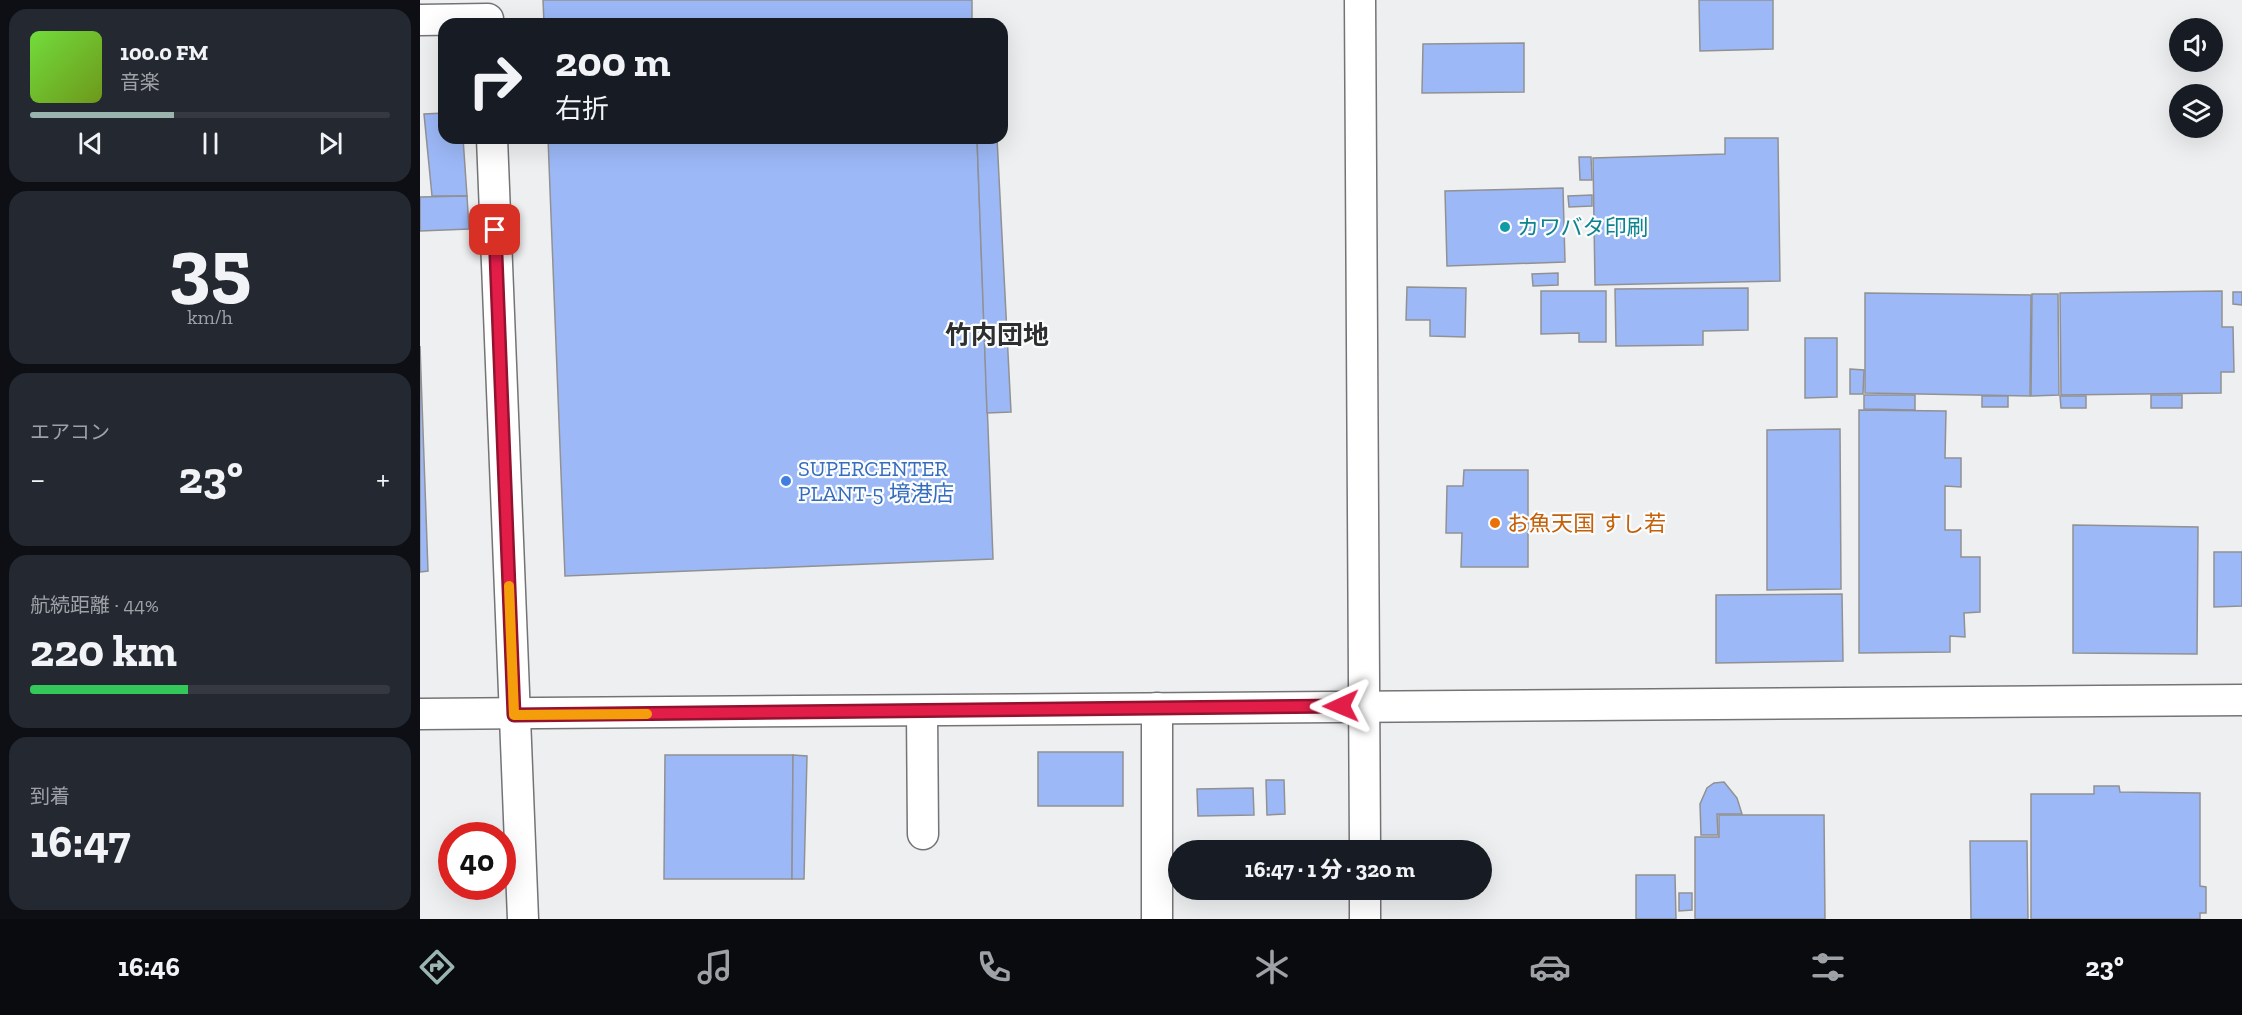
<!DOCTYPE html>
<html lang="ja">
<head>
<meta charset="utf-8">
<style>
	body { margin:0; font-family:"Zilla Slab","Noto Sans JP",serif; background:#242831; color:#f1f3f6; height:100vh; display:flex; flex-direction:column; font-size:22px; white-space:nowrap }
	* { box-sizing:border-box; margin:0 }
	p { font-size:20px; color:#9ea1a6 }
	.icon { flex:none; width:33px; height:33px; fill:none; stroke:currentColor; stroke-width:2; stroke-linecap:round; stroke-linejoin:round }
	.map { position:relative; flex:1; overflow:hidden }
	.side { display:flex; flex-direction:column; gap:9px; padding:9px; background:#0d0f14; width:420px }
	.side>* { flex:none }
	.guide { position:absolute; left:18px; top:18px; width:570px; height:126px; border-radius:18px; box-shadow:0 6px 24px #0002; background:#171b24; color:#f1f3f6; overflow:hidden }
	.fabs { position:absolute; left:1749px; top:18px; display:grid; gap:12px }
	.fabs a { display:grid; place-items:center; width:54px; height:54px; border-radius:50%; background:#171b24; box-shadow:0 6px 24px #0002; font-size:30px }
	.speed { position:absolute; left:18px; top:822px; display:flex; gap:12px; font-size:30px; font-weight:700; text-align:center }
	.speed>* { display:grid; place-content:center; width:78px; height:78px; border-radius:50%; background:#171b24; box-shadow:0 6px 24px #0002; line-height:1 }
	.speed .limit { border:9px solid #d22; background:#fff; color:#111 }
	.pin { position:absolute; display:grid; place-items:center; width:51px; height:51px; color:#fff; margin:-26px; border-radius:12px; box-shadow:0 3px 9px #0006 }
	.me { position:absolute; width:66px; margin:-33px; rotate:269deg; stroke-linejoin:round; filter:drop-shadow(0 0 4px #0008) }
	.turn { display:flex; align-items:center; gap:21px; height:126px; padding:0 18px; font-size:27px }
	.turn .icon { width:78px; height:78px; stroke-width:2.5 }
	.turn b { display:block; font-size:42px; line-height:51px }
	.big { font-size:45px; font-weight:800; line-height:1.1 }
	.side .widget { flex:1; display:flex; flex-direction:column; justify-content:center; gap:9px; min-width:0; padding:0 21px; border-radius:18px; background:#242831 }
	.side .dial { align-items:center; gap:0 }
	.dial b { font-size:78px; line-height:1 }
	.song { display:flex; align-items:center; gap:18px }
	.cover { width:72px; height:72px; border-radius:9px; background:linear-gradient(135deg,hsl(100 70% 55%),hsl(80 70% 35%)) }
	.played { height:6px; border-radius:3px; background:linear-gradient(90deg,#99b5ae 40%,#363941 40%) }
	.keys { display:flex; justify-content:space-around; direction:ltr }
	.heat { display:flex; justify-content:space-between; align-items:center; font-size:33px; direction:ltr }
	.charge { height:9px; border-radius:4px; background:linear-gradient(90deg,#34c759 44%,#363941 0) }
	.trip { position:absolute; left:748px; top:840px; width:324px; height:60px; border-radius:30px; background:#171b24; box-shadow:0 6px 24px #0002; font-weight:800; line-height:60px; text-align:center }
	.dock { display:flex; height:96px; justify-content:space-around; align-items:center; background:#090b0e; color:#9ea1a6 }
	.dock .icon { width:42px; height:42px }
	.dock .selected { color:#99b5ae }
	.dock b { font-size:27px; color:#f1f3f6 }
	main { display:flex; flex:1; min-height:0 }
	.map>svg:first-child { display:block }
	.building { fill:#9cb8f7; stroke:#919193; stroke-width:1.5 }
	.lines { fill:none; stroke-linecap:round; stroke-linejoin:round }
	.minor-casing { stroke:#747476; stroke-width:33 }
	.minor { stroke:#fff; stroke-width:30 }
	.route-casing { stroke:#92132f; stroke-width:15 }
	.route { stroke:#e11d48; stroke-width:10 }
	.slow { stroke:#f59e0b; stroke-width:10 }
	.culture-dot { fill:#0f9aa8; stroke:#fbfcfd; stroke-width:2 }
	.shop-dot { fill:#3f7fe0; stroke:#fbfcfd; stroke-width:2 }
	.food-dot { fill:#e8710a; stroke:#fbfcfd; stroke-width:2 }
	.labels { text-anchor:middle; stroke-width:4.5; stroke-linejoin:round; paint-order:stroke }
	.culture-label { font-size:22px; fill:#0d838f; stroke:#fbfcfd; text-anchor:start }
	.shop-label { font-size:22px; fill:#366cbe; stroke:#fbfcfd; text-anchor:start }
	.food-label { font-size:22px; fill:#c56008; stroke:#fbfcfd; text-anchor:start }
	.quarter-label { font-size:26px; font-weight:bold; fill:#2e2f2f; stroke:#fbfcfd }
</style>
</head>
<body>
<main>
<section class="side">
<div class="widget">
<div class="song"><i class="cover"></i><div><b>100.0 FM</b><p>音楽</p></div></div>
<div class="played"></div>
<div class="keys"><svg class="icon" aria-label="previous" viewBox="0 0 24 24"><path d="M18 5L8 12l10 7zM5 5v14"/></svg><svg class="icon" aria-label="pause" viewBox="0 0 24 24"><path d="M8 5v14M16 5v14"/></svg><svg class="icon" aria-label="next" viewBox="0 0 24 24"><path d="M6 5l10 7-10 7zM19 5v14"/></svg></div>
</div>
<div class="widget dial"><b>35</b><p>km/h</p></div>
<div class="widget"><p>エアコン</p>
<div class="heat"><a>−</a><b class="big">23°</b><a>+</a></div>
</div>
<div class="widget"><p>航続距離 · 44%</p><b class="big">220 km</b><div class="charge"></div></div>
<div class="widget"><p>到着</p><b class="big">16:47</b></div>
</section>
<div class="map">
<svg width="1822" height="919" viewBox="0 0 1822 919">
	<rect width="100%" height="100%" fill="#eeeff0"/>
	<!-- building -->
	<g class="building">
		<polygon points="123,0 552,0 552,24 124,24"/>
		<polygon points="1279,0 1353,0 1353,49 1280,51"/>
		<polygon points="1104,43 1104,92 1002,93 1003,44"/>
		<polygon points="24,113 24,138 43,138 47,196 12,196 4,114"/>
		<polygon points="128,138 557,138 573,559 145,576"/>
		<polygon points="557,138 577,138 591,412 567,413"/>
		<polygon points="1305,138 1358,138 1360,281 1175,285 1173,158 1305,154"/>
		<polygon points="1159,157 1171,157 1172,180 1160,180"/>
		<polygon points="1143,188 1145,262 1027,266 1025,191"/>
		<polygon points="1172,195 1172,206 1149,207 1148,196"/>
		<polygon points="47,196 49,229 0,231 0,197"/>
		<polygon points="1138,273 1138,285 1113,286 1112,274"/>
		<polygon points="987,287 1046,288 1045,337 1010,336 1010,320 986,320"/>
		<polygon points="1328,288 1328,330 1283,331 1283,345 1196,346 1195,289"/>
		<polygon points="1121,291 1186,291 1186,342 1159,342 1159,333 1121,334"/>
		<polygon points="1802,291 1802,327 1813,327 1814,372 1801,372 1801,393 1641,395 1640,293"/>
		<polygon points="1813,292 1822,292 1822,305 1813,304"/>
		<polygon points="1445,293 1611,295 1610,396 1445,393"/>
		<polygon points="1612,294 1638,294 1639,395 1611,396"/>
		<polygon points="1385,338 1417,338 1417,397 1385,398"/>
		<polygon points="0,346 8,571 0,572"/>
		<polygon points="1430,369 1444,370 1443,394 1430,394"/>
		<polygon points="1444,395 1495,395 1495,410 1444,409"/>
		<rect x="1731" y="395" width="31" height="13"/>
		<rect x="1562" y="396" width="26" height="11"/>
		<polygon points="1640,396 1666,396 1666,408 1641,408"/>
		<polygon points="1439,410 1526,411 1525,458 1541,458 1541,487 1525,486 1525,530 1541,530 1541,557 1560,557 1560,612 1544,613 1545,637 1530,636 1530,652 1439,653"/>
		<polygon points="1420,429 1421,589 1347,590 1347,430"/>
		<polygon points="1044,470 1108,470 1108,567 1041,567 1042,533 1026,533 1027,486 1043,486"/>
		<polygon points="1653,525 1778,527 1777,654 1653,653"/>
		<polygon points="1794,552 1822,552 1822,606 1794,607"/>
		<polygon points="1422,594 1423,661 1296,663 1296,595"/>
		<rect x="618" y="752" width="85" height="54"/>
		<polygon points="245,755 373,755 372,879 244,879"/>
		<polygon points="373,755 387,756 384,879 372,879"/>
		<polygon points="846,780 864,780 865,814 847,815"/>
		<polygon points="1304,782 1317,798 1322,814 1297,814 1298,835 1281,835 1280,804 1287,788 1294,783"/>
		<polygon points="1674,786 1699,786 1700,792 1780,793 1780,886 1786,887 1786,913 1780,913 1780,919 1611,919 1611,794 1674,794"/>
		<polygon points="833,788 834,815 778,816 777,789"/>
		<polygon points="1299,815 1404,815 1405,919 1275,919 1275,837 1299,837"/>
		<polygon points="1550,841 1607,841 1608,919 1551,919"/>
		<polygon points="1216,875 1255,875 1256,919 1216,919"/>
		<polygon points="1259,893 1272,893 1272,910 1259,911"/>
	</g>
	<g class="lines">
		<defs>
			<g id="minor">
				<polyline points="940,0 945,850"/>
				<polyline points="0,20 68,19"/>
				<polyline points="72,138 103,919"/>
				<polyline points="502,711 503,834"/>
				<polyline points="0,714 1822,700"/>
				<polyline points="945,890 945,919"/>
				<polyline points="737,919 737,708"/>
			</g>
		</defs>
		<!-- minor casing -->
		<use href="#minor" class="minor-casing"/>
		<!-- minor -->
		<use href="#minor" class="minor"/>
	</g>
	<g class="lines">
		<defs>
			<polyline id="route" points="75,230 94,715 921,706"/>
		</defs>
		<!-- route casing -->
		<use href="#route" class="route-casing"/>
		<!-- route -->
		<use href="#route" class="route"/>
		<!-- slow -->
		<polyline class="slow" points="89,586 94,715 227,714"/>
	</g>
	<!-- markers -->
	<circle class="culture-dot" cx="1085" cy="227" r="6"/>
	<circle class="shop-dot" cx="366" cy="481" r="6"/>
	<circle class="food-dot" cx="1075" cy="523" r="6"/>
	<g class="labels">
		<!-- culture labels -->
		<g class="culture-label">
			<text x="1097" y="235">カワバタ印刷</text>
		</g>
		<!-- shop labels -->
		<g class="shop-label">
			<text x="378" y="476">SUPERCENTER<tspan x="378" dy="25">PLANT-5 境港店</tspan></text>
		</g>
		<!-- food labels -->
		<g class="food-label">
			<text x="1087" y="531">お魚天国 すし若</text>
		</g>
		<!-- quarter labels -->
		<g class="quarter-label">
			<text x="577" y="344">竹内団地</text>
		</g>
	</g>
</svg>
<div class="fabs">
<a><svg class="icon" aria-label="sound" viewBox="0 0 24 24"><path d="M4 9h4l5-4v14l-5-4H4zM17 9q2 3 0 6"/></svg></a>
<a><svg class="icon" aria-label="layers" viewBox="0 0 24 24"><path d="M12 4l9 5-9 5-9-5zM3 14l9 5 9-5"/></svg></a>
</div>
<div class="speed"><div class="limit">40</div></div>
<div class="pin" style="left:75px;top:230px;background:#d93025"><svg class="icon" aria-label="arrive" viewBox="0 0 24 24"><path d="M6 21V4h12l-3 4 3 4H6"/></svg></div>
<svg class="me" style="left:921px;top:706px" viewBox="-20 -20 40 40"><path d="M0-17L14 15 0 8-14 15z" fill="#e11d48" stroke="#fff" stroke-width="4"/></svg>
<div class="trip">16:47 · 1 分 · 320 m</div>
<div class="guide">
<div class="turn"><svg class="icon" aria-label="right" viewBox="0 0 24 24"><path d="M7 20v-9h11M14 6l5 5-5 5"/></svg><div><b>200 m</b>右折</div></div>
</div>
</div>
</main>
<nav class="dock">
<b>16:46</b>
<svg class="icon selected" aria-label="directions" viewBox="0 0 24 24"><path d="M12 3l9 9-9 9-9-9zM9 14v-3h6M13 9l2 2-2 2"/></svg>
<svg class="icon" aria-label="music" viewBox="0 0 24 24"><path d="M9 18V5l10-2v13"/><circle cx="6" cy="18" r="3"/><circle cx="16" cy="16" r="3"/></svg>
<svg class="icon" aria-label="phone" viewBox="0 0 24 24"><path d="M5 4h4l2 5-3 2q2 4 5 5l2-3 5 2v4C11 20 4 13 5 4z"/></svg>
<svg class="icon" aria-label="climate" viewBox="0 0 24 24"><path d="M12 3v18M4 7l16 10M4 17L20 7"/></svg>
<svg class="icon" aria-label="car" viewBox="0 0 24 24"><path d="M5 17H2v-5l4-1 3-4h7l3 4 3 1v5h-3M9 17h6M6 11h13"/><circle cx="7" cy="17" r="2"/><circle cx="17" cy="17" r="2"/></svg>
<svg class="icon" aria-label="filters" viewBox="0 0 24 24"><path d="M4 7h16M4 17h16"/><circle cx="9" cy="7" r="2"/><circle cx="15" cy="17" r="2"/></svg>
<b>23°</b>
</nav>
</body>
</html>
